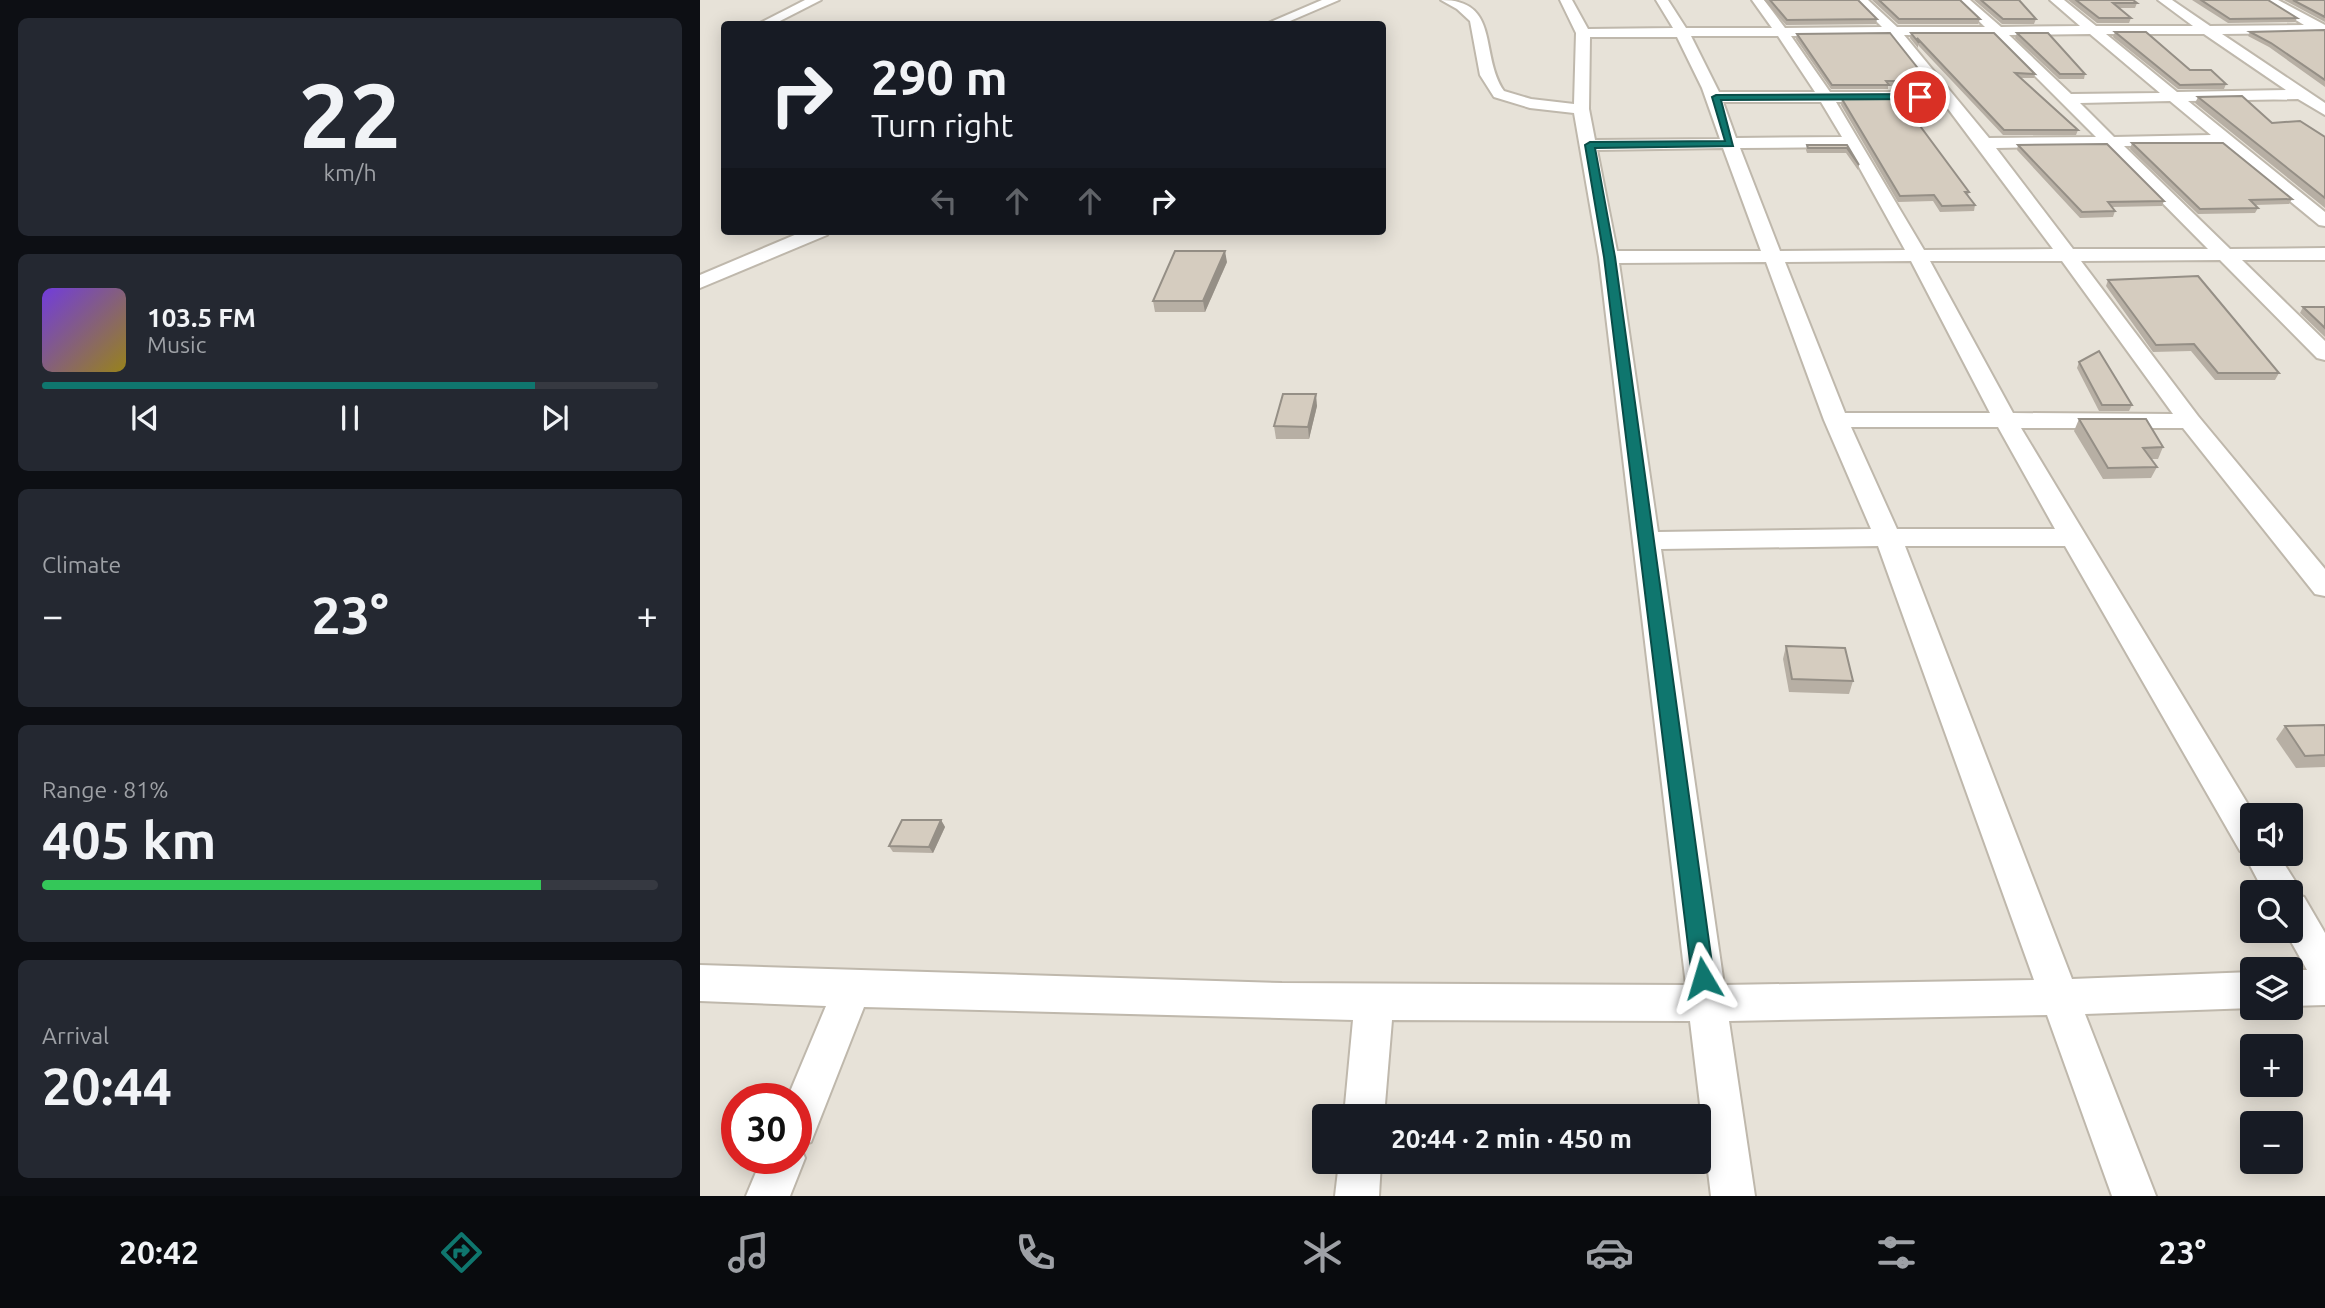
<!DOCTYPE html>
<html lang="en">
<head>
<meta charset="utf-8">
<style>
	body { margin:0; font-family:Ubuntu,sans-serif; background:#242831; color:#f1f3f6; height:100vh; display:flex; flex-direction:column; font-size:26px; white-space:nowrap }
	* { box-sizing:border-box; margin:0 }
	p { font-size:23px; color:#9ea1a6 }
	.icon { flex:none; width:38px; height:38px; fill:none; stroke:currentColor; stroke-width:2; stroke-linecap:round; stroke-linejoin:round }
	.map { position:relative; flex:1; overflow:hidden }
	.details { display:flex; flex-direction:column; gap:18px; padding:18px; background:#0d0f14; width:700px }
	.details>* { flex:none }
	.hud { position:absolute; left:21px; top:21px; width:665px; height:214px; border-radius:7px; box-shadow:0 4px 18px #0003; background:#171b24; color:#f1f3f6; overflow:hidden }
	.controls { position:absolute; left:1540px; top:803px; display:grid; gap:14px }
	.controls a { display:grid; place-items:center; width:63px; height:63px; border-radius:7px; background:#171b24; box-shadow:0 4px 18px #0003; font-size:35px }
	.speed { position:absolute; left:21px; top:1083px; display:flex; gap:14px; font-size:35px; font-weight:700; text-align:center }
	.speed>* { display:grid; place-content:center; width:91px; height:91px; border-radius:50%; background:#171b24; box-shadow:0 4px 18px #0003; line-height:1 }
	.speed .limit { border:10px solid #d22; background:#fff; color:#111 }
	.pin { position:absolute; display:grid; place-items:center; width:60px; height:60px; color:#fff; margin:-30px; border:4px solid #fff; border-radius:50%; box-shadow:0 2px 7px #0007 }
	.me { position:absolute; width:77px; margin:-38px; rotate:353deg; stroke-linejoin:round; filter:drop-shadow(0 0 5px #0008) }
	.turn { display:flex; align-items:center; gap:24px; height:147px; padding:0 35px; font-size:32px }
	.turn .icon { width:91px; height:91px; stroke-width:2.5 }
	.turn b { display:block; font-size:49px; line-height:60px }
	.lanes { display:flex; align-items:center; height:66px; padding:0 35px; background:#0003; justify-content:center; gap:35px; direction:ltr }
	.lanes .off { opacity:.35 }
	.big { font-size:52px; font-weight:700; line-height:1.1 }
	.details .card { flex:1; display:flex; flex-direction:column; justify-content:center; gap:10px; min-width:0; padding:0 24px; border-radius:10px; background:#242831 }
	.details .dial { align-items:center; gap:0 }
	.dial b { font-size:91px; line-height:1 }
	.song { display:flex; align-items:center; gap:21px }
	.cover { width:84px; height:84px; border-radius:10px; background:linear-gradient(135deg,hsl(260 70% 55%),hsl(50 70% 35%)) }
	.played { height:7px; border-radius:4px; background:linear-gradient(90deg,#0f766e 80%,#363941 80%) }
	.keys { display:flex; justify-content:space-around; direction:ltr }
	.heat { display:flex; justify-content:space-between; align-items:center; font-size:38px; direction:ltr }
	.charge { height:10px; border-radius:5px; background:linear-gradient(90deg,#34c759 81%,#363941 0) }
	.trip { position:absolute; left:612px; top:1104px; width:399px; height:70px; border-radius:7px; background:#171b24; box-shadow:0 4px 18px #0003; font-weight:700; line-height:70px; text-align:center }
	.tab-bar { display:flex; height:112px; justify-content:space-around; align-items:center; background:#090b0e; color:#9ea1a6 }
	.tab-bar .icon { width:49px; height:49px }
	.tab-bar .current { color:#0f766e }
	.tab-bar b { font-size:32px; color:#f1f3f6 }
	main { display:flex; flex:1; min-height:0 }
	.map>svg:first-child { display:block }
	.residential { fill:#e7e2d8; fill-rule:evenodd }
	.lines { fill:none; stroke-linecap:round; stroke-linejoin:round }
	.minor-casing { stroke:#bfb8ac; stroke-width:4 }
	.minor { fill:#fff; fill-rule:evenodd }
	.wall { fill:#b7afa4 }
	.shaded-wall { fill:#958f86 }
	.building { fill:#d5ccbf; stroke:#958f86; stroke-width:2 }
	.route { fill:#0f766e; stroke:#0a4d48; stroke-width:2 }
</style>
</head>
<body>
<main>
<section class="details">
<div class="card dial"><b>22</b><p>km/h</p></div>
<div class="card">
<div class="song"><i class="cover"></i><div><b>103.5 FM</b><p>Music</p></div></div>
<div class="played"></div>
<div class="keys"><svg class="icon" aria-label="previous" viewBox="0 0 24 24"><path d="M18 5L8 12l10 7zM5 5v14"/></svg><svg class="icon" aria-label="pause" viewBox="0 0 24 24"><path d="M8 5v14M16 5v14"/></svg><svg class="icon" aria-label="next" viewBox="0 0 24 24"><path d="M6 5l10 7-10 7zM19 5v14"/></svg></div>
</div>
<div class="card"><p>Climate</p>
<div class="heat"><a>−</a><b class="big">23°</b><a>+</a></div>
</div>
<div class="card"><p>Range · 81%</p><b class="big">405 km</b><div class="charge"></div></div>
<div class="card"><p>Arrival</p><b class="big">20:44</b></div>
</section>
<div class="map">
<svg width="1625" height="1196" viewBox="0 0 1625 1196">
	<rect width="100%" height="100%" fill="#f4f0e9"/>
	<!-- residential -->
	<path class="residential" d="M0 0H1625V1196H0ZM24 24H682V231H24ZM1552 816H1591V854H1552ZM1552 892H1591V931H1552ZM1552 970H1591V1008H1552ZM1552 1046H1591V1085H1552ZM37 1099H96V1158H37ZM625 1116H999V1162H625ZM1552 1124H1591V1162H1552Z"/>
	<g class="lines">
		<defs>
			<g id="minor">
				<polygon points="105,0 121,0 74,24 58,24"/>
				<polygon points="622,0 639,0 583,24 566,24"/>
				<path d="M741 0C801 0 779 54 804 91L831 99 874 104 876 33 860 0H872L888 29 973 28 956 0H968L986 28H1072L1052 0H1064L1085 28 1182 27 1155 0H1168L1197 27H1285L1257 0H1270L1301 27 1380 26 1350 0H1364L1396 26H1493L1458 0H1472L1510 26 1604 25 1563 0H1578L1625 25V33L1522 34 1625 103V115L1598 99 1488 101 1625 212V226L1619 225 1522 145 1424 146 1530 249 1625 248V260H1542L1625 341V360L1617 358 1520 260 1381 261 1498 416 1625 569V596L1615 594 1483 428H1321L1555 816H1552V854H1578L1595 881 1598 895 1604 897 1625 933V1005L1591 1006V970H1607L1585 931H1591V892H1564L1543 852 1540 851 1365 546H1205L1372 979 1552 972V1008L1385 1014 1456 1196H1412L1347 1015 1029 1021 1055 1196H1011L990 1021 692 1020 684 1116H644L653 1020 164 1007 111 1142 100 1146 105 1158 90 1196H46L62 1158H96V1099H87L126 1006 0 1001V965L582 983 986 985 899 257 874 113 830 108 794 97 780 75 770 21 757 9ZM1390 34 1460 93 1371 94 1309 35ZM1406 34H1504L1586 90 1477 92ZM1190 35 1235 92H1130L1091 36ZM1204 35H1294L1396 137 1289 138ZM991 36H1078L1115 92H1019ZM890 37H977L1002 88 1020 139 895 140 889 109ZM1470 101 1511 135 1414 137 1380 103ZM1023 102H1121L1142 137 1036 138ZM1136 102H1243L1353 249 1224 250ZM1406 146 1508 249H1373L1296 148ZM1148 147 1205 250 1080 251 1040 148ZM1023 148 1061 251H917L897 150ZM1211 261 1290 413H1145L1085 262ZM1230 261H1362L1473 414 1313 413ZM1066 262 1124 420 1171 529 958 532 919 263ZM1151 427H1298L1355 529H1197ZM1178 546 1334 980 1024 985 961 549Z"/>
				<polygon points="104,231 129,231 127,235 0,288 0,275"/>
				<polygon points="639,1162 681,1162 679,1196 635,1196"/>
			</g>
		</defs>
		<!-- minor casing -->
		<use href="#minor" class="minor-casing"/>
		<!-- minor -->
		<use href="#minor" class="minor"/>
	</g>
	<!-- wall -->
	<g class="wall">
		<polygon points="1064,0 1158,0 1177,19 1176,24 1086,25"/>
		<polygon points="1172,0 1260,0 1280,19 1278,24 1198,24"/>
		<polygon points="1274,0 1319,0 1336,19 1334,24 1302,24"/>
		<polygon points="1368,0 1433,0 1437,3 1435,8 1419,8 1431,18 1429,23 1397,23"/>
		<polygon points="1492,0 1568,0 1597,18 1595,22 1528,23"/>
		<polygon points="1584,0 1625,0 1625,22"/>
		<polygon points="1625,30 1625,87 1569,47 1548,36 1550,32"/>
		<polygon points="1415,32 1490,70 1526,84 1524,89 1478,89 1413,37"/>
		<polygon points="1211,33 1335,74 1334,78 1320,78 1378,130 1376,135 1303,135 1218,45 1218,48 1210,38"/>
		<polygon points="1317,33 1385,74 1384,79 1359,79 1315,38"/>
		<polygon points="1097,34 1228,81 1227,86 1188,86 1188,89 1131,89 1096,39"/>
		<polygon points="1498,97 1572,123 1625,137 1625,208 1495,103"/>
		<polygon points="1142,99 1269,192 1268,195 1275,205 1274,211 1240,212 1233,201 1198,202 1141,105"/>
		<polygon points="1432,143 1592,199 1589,204 1555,205 1558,208 1555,213 1498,214 1430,149"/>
		<polygon points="1107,145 1147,145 1159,165 1158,170 1146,153 1107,153 1106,150"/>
		<polygon points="1318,145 1464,201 1462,206 1412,207 1415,211 1413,217 1380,218 1317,150"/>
		<polygon points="527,262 505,312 455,312 453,301"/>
		<polygon points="1408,280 1579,373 1575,380 1515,380 1491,351 1453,352 1406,286"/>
		<polygon points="1603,307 1625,307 1625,337 1600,313"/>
		<polygon points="1379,362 1432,405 1429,411 1399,411 1377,368"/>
		<polygon points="617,406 609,439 576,439 574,426"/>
		<polygon points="1379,419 1463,447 1458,459 1451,459 1457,467 1451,478 1403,479 1374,431"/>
		<polygon points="1086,646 1153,681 1149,694 1089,692 1083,659"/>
		<polygon points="1625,725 1625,767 1596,768 1576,739 1585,726"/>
		<polygon points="241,820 245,827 233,853 193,852 189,846"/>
	</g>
	<!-- shaded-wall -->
	<g class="shaded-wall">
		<polygon points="525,251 527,262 505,312 503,301"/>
		<polygon points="616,394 617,406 609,439 608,427"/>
		<polygon points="241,820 245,827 233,853 229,847"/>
	</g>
	<!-- building -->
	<g class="building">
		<polygon points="1070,0 1158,0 1177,19 1087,20"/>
		<polygon points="1179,0 1260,0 1280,19 1199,19"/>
		<polygon points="1281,0 1319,0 1336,19 1303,19"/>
		<polygon points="1376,0 1433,0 1437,3 1413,3 1431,18 1399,18"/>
		<polygon points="1501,0 1568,0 1597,18 1530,19"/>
		<polygon points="1593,0 1625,0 1625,17"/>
		<polygon points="1625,30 1625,80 1571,43 1550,32"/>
		<polygon points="1415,32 1446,32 1490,70 1511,70 1526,84 1480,85"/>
		<polygon points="1190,33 1228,81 1186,81 1189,85 1132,85 1097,34"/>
		<polygon points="1211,33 1294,33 1335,74 1315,73 1378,130 1304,130 1217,38 1219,43"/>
		<polygon points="1317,33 1348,33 1385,74 1360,74"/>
		<polygon points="1542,96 1572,123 1600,121 1625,137 1625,198 1498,97"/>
		<polygon points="1142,99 1200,99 1269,192 1265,192 1275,205 1242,206 1234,195 1200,196"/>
		<polygon points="1432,143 1523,143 1592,199 1550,200 1558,208 1500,209"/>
		<polygon points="1407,144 1464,201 1408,202 1415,211 1382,212 1318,145"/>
		<polygon points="1107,145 1147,145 1159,165 1147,148 1108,148"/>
		<polygon points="475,251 525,251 503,301 453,301"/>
		<polygon points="1498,276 1579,373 1518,373 1494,344 1456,345 1408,280"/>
		<polygon points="1603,307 1625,307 1625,328"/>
		<polygon points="1399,351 1432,405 1402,405 1379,362"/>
		<polygon points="583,394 616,394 608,427 574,426"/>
		<polygon points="1379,419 1446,419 1463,447 1443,448 1457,467 1408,468"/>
		<polygon points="1086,646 1145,648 1153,681 1092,679"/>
		<polygon points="1625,725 1625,755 1605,756 1585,726"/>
		<polygon points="202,820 241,820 229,847 189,846"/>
	</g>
	<!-- route -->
	<polygon class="route" points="1220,94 1223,99 1021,100 1033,146 895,148 915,257 1014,978 1011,985 1003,988 995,985 992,978 904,257 885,145 890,142 1025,141 1012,97 1016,95"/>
</svg>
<div class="controls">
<a><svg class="icon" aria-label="sound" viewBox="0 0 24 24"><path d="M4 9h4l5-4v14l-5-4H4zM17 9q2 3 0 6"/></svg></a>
<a><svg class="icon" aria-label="search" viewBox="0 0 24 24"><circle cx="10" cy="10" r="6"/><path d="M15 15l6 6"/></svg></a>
<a><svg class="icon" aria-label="layers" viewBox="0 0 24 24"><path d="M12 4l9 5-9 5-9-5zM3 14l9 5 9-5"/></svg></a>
<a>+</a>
<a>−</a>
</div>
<div class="speed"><div class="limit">30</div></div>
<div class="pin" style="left:1220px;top:97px;background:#d93025"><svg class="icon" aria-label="arrive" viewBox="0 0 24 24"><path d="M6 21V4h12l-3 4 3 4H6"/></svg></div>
<svg class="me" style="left:1003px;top:978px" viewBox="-20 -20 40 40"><path d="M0-17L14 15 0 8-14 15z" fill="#0f766e" stroke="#fff" stroke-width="4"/></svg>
<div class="trip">20:44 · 2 min · 450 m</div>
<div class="hud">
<div class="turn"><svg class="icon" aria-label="right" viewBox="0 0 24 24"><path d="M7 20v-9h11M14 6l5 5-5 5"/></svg><div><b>290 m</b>Turn right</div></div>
<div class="lanes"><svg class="icon off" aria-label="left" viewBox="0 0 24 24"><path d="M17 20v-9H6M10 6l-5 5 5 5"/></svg><svg class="icon off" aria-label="ahead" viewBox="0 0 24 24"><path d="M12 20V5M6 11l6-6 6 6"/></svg><svg class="icon off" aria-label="ahead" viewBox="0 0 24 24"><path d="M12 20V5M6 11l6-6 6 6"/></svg><svg class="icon" aria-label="right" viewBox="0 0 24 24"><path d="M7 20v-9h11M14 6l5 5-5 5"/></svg></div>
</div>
</div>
</main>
<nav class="tab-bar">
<b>20:42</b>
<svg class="icon current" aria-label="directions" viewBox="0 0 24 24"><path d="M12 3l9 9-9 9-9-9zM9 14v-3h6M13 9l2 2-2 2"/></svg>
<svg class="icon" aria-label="music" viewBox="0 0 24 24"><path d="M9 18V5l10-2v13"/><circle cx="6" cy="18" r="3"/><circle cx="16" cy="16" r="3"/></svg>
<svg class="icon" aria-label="phone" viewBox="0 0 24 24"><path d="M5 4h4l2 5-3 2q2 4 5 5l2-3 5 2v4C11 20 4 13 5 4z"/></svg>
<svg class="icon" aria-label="climate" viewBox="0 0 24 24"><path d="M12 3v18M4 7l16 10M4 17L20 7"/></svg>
<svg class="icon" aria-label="car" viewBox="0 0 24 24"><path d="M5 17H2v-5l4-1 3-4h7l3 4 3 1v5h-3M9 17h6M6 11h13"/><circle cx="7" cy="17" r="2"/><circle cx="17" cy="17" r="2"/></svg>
<svg class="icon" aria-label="filters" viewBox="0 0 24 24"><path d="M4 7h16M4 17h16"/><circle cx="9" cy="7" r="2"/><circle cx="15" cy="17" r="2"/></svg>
<b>23°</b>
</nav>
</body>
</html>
